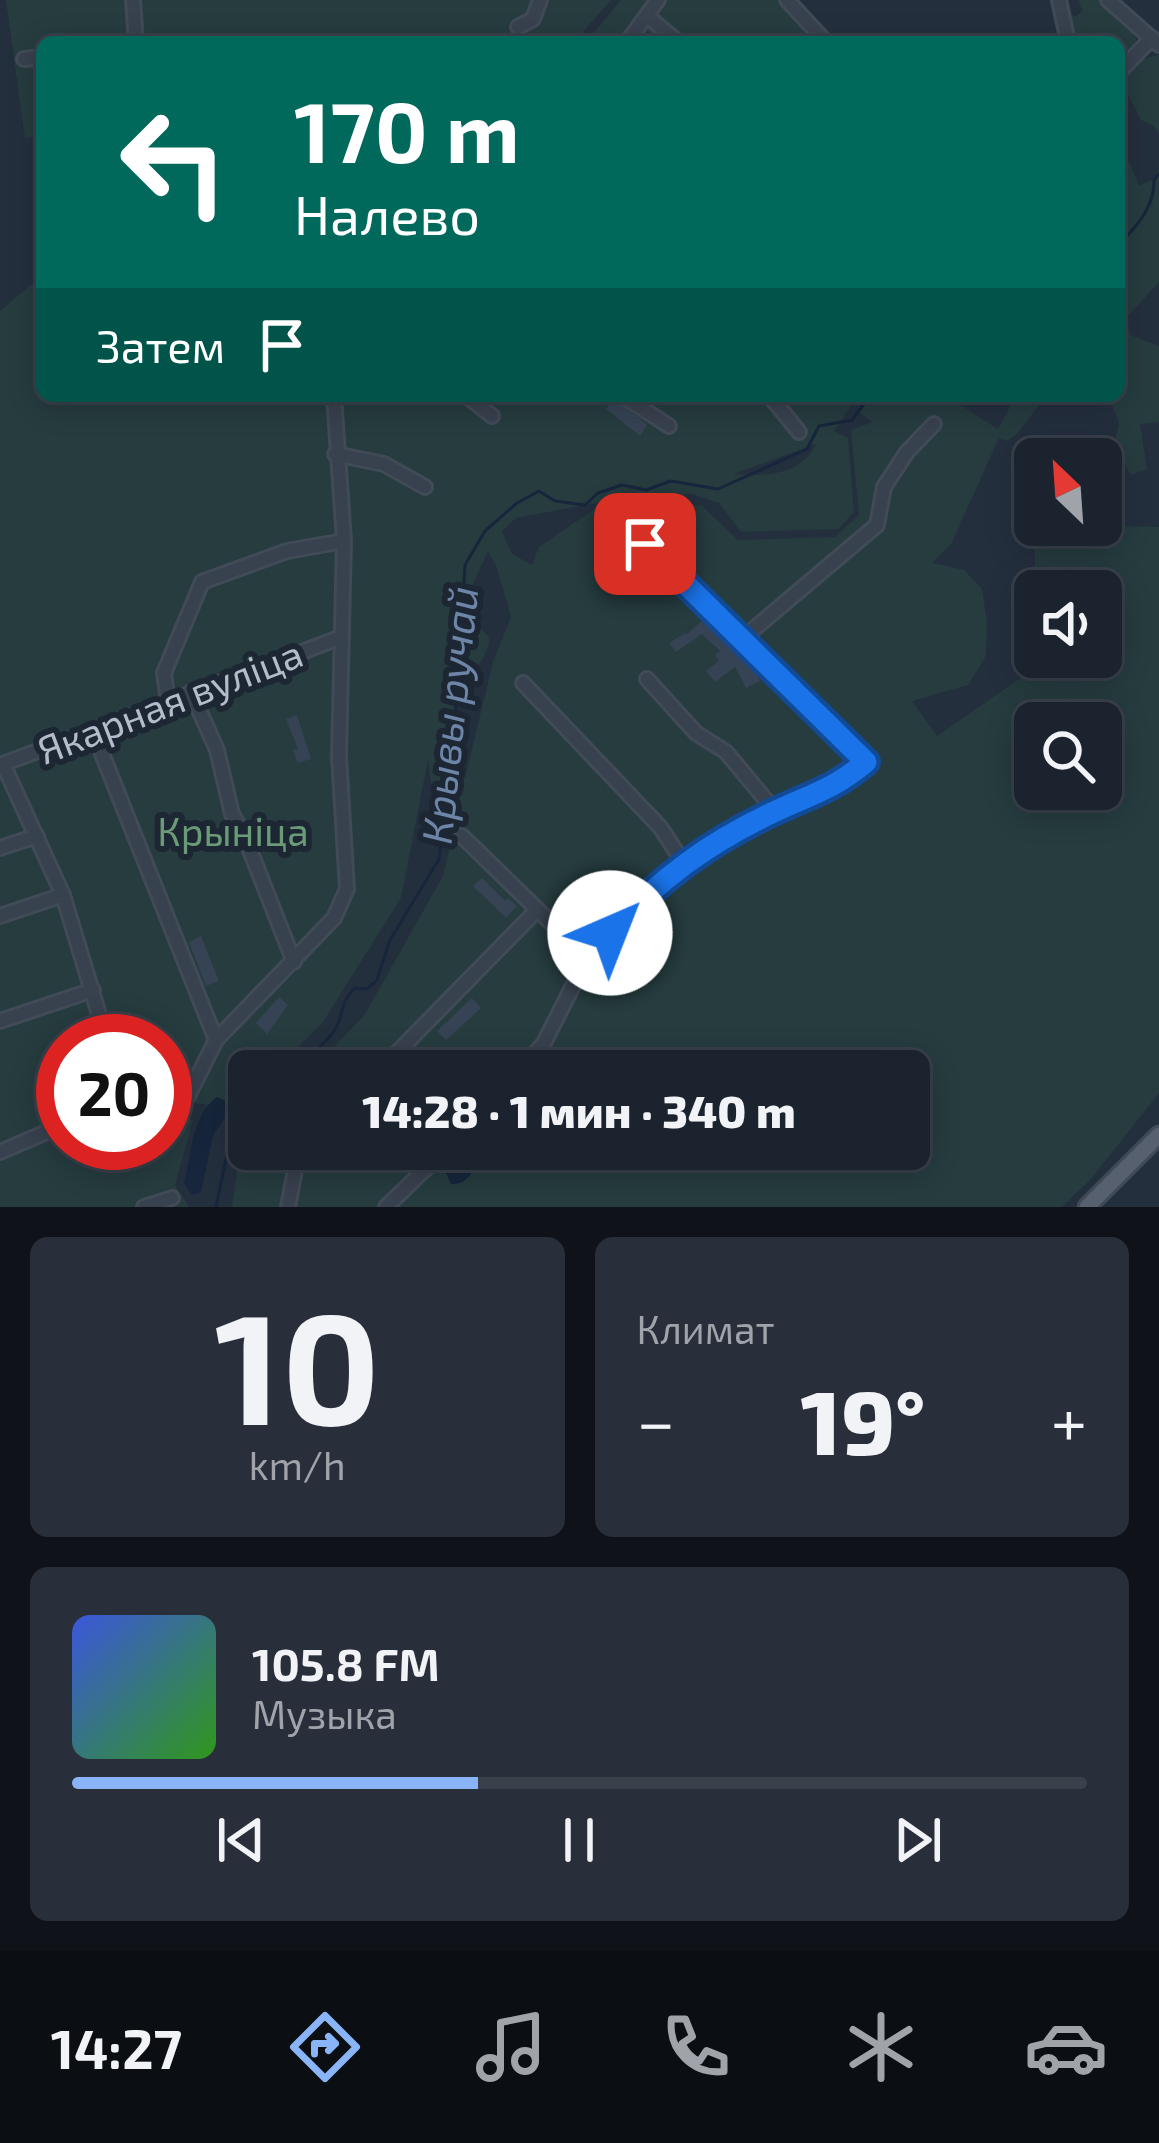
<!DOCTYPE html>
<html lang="ru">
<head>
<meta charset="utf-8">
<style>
	body { margin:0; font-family:"Exo 2",sans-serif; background:#282f3a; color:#f1f3f6; height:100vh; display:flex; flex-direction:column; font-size:45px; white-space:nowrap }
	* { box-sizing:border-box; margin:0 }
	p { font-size:39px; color:#a0a4aa }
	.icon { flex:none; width:66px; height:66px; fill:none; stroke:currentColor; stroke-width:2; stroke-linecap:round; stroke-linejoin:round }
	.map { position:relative; height:1207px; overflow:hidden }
	.sheet { display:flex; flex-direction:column; gap:30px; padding:30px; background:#0f1319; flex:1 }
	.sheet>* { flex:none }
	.hud { position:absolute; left:36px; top:36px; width:1089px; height:366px; border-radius:18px; box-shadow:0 6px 30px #0003,0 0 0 3px #39404a; background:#00695c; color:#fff; overflow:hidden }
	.needle { width:78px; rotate:335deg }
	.fabs { position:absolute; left:1014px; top:438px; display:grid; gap:24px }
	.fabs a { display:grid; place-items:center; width:108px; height:108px; border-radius:18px; background:#1b232e; box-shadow:0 6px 30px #0003,0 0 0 3px #39404a; font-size:60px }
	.speed { position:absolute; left:36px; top:1014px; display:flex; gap:24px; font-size:60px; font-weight:700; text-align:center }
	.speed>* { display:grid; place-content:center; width:156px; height:156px; border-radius:50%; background:#1b232e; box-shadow:0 6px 30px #0003,0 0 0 3px #39404a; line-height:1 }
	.speed .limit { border:18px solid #d22; background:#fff; color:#111 }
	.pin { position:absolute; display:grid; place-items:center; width:102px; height:102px; color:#fff; margin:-51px; border-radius:24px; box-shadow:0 6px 18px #0006 }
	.me { position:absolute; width:132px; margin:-66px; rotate:44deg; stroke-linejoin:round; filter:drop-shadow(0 0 9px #0008) }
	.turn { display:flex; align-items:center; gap:42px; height:252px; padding:0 60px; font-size:54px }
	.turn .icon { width:156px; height:156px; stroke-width:2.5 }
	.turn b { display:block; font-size:84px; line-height:102px }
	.then { display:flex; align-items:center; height:114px; padding:0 60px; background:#0003; gap:24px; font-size:45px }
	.big { font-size:90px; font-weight:800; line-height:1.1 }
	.sheet .card { flex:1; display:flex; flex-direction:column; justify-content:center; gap:18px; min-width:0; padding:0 42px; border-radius:18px; background:#282f3a }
	.sheet .dial { align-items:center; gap:0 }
	.dial b { font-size:156px; line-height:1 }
	.song { display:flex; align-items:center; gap:36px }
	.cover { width:144px; height:144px; border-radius:18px; background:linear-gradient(135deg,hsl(230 70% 55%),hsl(110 70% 35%)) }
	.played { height:12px; border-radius:6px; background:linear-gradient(90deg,#8ab4f8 40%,#39404a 40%) }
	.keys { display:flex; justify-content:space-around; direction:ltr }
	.heat { display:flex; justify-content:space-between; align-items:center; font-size:66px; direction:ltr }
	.sheet .tiles { flex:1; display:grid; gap:30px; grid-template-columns:1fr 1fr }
	.card:last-child { grid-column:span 2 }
	.trip { position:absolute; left:228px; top:1050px; width:702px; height:120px; border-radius:18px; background:#1b232e; box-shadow:0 6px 30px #0003,0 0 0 3px #39404a; font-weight:800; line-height:120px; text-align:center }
	.dock { display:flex; height:192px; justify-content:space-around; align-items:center; background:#0b0e12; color:#a0a4aa }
	.dock .icon { width:84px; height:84px }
	.dock .current { color:#8ab4f8 }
	.dock b { font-size:54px; color:#f1f3f6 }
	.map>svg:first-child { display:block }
	.green { fill:#263c3f; fill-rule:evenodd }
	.water { fill:#17263c }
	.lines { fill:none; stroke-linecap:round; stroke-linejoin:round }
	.stream { stroke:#17263c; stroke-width:3 }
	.building { fill:#364354 }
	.minor-casing { stroke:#414a57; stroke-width:18 }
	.major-casing { stroke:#414a57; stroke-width:21 }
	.minor { stroke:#38414e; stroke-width:12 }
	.major { stroke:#56606e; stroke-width:15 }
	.route-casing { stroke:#114b97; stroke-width:30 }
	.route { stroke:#1a73e8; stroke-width:21 }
	.labels { text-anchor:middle; stroke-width:12; stroke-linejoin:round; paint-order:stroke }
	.street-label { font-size:39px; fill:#b4bcc9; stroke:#1d2633 }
	.park-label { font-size:39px; fill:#6b9a76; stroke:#1d2633 }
	.water-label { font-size:42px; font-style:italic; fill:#6d86a8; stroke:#1d2633 }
</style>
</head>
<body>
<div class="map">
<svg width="1159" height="1207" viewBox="0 0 1159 1207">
	<rect width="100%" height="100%" fill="#242f3e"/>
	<!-- green -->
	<g class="green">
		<polygon points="6,0 611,0 574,42 42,42 42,136 25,138"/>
		<polygon points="621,0 779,0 820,42 586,42"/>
		<path d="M1078 0H1101C1115 13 1136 25 1137 45L1128 54 1119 51V42H1072L1067 11 1075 17 1083 11Z"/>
		<polygon points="1159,55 1159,134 1155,127 1141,120 1121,81 1129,63"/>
		<polygon points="1124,160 1130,163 1139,186 1156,178 1159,166 1159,282 1127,317 1130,335 1159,346 1159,422 1140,424 1147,469 1131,475 1114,446 1119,423 1111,402 1099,402 1097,396 1119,396 1119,162"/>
		<path d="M42 275V396H946L998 429 1016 396H1046L1016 435 1007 441 999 438 951 544 932 563 964 570 982 589 987 623 986 656 968 685 912 701 937 736 1035 668V657H1101V591H1035V638V497V525H1101V505L1121 526 1159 527V1093L1091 1179 1062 1207H232L241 1142 249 1134V1149H909V1071H310L364 1016 443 876 455 825 448 826 434 807 428 759 401 898 323 1022 274 1071H249V1096L237 1108 165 1100V1041H111L77 914 8 754 0 755V311ZM870 399 859 412 872 422 851 430 859 515 835 537 738 540 701 505 674 504 688 493 719 503 741 532 838 529 854 512 848 438 834 431 851 406ZM816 444C800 476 767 476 734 474ZM628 497 625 507 596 508 539 547 532 565 512 554 502 531 516 518ZM488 551 496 565 511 617 493 662 465 778 457 770 460 729 449 691 451 675C478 672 484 663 490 638L477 625 450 626 449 585 472 586ZM1035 723H1101V789H1035Z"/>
		<polygon points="8,774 59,891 103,1041 63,1041 63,1143 165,1143 165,1114 193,1120 175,1185 189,1207 0,1207 0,776"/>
	</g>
	<!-- water -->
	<g class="water">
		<path d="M217 1097 226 1101 228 1113 213 1136 201 1192 192 1195 184 1183C192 1154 191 1116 217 1097Z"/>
		<path d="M457 1149H487C476 1162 471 1186 451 1184L443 1167Z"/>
	</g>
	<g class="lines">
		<!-- stream -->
		<g class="stream">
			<path d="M1119 262 1126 258 1123 240C1139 224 1155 204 1154 180L1159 174"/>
			<path d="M288 1071C304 1059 322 1048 334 1031 345 1015 338 1004 355 988L367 989 377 980 390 940 439 859 455 723 465 565 485 531 517 503 539 491 555 501 585 505 598 493 622 485 646 490 671 481 718 489 807 449 819 426 852 420 870 396"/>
			<polyline points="216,1207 232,1131 249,1114"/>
		</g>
	</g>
	<!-- building -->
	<g class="building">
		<polygon points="614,400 647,424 640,436 606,409"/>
		<polygon points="705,618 749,668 753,667 760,681 746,688 735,667 715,682 706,671 719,661 715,655 720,651 702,634 676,652 669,643 685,633 686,635"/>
		<polygon points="297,715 311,759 298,763 293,750 298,749 286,719"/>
		<polygon points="482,878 505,901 508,898 517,906 506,918 473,886"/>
		<polygon points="201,936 219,981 206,986 189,942"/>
		<polygon points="279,997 288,1005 267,1034 256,1023"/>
		<polygon points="472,998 481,1008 446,1040 437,1031"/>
	</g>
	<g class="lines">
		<defs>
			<g id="minor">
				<polyline points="133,0 136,42"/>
				<polyline points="787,0 826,42"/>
				<polyline points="1059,0 1068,42"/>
				<polyline points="1108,0 1159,45"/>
				<polyline points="647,16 678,42"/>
				<polyline points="518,27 533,19 540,0"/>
				<polyline points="627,42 658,0"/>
				<polyline points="24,59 42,57"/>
				<polyline points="1119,72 1152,38"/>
				<polyline points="467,396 492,416"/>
				<polyline points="623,396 669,426"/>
				<polyline points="770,396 799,432"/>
				<polyline points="335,454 384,464 425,487"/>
				<polyline points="645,544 866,762 838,785 775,811"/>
				<polyline points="742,639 877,525 884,487 907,452 934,424"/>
				<polyline points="523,683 660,827 683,862"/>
				<polyline points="191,692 217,750 232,814 244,835 294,962"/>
				<polyline points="168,701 164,673 202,582 287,551 344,541"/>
				<polyline points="93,731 216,1040"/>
				<polyline points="3,764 63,895 107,1041"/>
				<polyline points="0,765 339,638"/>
				<polyline points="462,836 587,958 544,1043 519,1071"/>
				<polyline points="0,848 37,836"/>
				<polyline points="0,916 63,895"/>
				<polyline points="587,958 633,907 683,862 775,811 726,752 696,733 647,679"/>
				<polyline points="0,1021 93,990"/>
				<polyline points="379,1071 537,910"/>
				<polyline points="165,1107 188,1096 216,1040 334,918 347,889 339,756 344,541 334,396"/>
				<polyline points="0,1152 63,1125"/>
				<polyline points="144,1207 172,1198"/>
				<polyline points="288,1207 298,1154 303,1149"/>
				<polyline points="386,1207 446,1149"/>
			</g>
			<polyline id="major" points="1087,1207 1159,1135"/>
		</defs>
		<!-- minor casing -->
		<use href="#minor" class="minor-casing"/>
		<!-- major casing -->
		<use href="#major" class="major-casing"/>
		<!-- minor -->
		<use href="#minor" class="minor"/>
		<!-- major -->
		<use href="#major" class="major"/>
	</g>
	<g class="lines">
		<defs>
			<path id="route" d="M610 933C659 879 709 842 776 811 812 794 834 789 866 762L645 544"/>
		</defs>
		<!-- route casing -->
		<use href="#route" class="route-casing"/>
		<!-- route -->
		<use href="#route" class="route"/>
	</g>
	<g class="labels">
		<!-- street labels -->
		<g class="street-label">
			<text transform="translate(170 702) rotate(-21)" y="14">Якарная вуліца</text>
		</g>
		<!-- park labels -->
		<g class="park-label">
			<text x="233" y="846">Крыніца</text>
		</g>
		<!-- water labels -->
		<g class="water-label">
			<text transform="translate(450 715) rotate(-84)" y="15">Крывы ручай</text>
		</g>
	</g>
</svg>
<div class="fabs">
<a><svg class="needle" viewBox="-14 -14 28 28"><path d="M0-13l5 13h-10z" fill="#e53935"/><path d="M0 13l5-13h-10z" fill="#a0a4aa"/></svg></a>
<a><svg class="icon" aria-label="sound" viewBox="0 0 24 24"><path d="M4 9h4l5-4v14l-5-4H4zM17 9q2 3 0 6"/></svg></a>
<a><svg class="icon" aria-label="search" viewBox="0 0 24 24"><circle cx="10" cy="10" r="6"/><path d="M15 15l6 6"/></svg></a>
</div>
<div class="speed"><div class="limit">20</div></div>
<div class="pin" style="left:645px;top:544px;background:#d93025"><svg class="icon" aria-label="arrive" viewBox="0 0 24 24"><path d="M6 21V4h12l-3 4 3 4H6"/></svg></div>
<svg class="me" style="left:610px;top:933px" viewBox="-20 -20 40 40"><circle r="19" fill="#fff"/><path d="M0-13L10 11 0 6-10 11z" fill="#1a73e8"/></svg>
<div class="trip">14:28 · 1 мин · 340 m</div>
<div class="hud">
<div class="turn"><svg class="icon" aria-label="left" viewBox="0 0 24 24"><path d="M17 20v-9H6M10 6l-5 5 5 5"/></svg><div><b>170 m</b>Налево</div></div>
<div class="then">Затем<svg class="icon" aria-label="arrive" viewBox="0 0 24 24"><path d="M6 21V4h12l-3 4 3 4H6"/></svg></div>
</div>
</div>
<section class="sheet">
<div class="tiles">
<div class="card dial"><b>10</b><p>km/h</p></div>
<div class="card"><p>Климат</p>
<div class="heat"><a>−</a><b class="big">19°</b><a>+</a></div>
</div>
<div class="card">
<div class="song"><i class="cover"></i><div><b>105.8 FM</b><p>Музыка</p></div></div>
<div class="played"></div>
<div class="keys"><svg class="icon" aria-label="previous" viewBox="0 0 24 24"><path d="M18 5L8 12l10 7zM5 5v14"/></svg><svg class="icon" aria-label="pause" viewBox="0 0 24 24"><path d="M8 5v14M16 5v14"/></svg><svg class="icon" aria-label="next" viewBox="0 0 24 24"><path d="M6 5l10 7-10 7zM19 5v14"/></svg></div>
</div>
</div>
</section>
<nav class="dock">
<b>14:27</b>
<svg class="icon current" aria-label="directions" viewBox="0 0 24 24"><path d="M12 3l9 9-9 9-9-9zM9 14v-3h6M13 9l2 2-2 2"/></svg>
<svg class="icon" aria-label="music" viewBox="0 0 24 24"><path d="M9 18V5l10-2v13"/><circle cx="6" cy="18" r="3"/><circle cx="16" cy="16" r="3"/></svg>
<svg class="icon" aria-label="phone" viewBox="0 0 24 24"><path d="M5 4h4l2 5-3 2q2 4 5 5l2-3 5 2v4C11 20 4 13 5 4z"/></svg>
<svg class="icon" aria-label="climate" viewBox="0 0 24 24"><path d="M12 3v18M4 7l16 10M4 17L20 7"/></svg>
<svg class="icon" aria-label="car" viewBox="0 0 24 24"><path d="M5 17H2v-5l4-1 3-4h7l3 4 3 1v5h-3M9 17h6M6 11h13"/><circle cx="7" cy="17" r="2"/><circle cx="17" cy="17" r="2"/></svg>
</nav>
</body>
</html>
